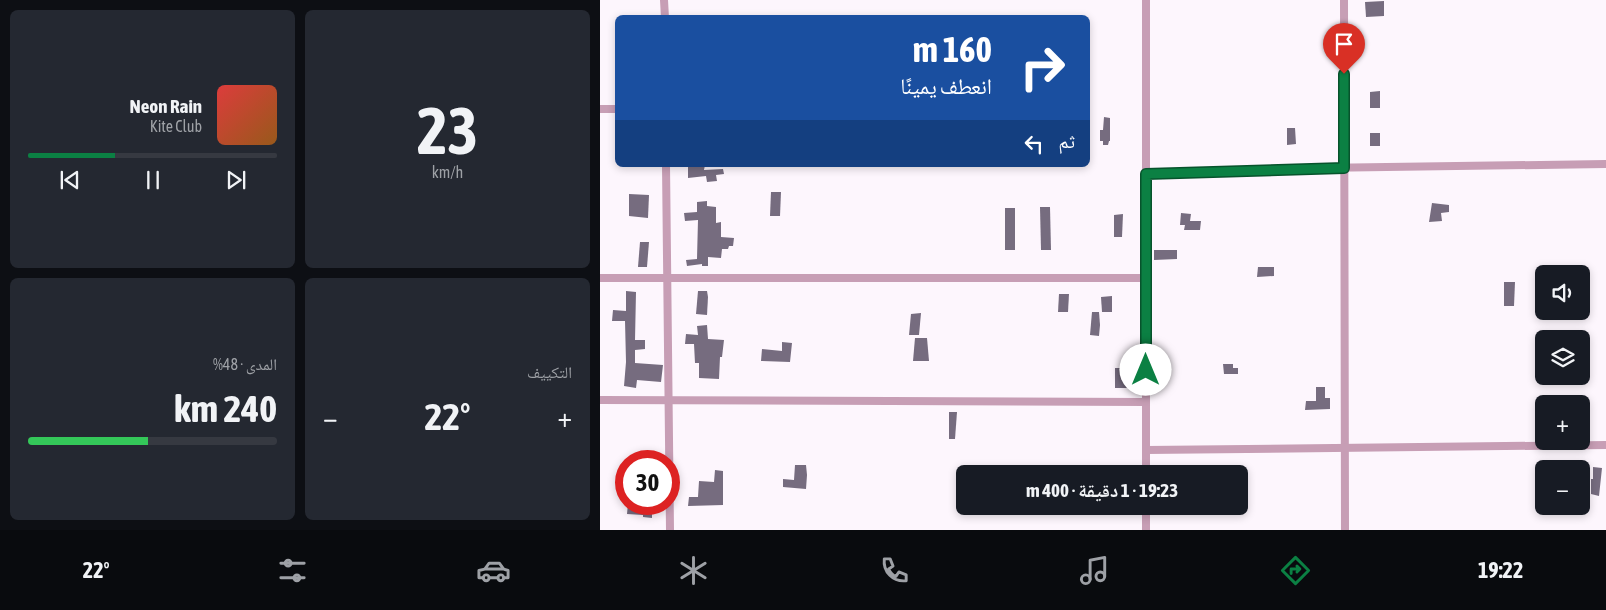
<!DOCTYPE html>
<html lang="ar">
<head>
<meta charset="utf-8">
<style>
	body { margin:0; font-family:"Asap Condensed","Noto Naskh Arabic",sans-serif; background:#242831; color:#f1f3f6; direction:rtl; height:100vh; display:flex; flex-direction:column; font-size:19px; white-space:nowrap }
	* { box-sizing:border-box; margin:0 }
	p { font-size:16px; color:#9ea1a6 }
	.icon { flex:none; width:28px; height:28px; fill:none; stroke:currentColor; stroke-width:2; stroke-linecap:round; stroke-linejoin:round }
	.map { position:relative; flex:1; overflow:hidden; direction:ltr }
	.panel { display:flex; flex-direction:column; gap:10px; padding:10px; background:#0d0f14; width:600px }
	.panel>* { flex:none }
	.guide { position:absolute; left:15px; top:15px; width:475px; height:152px; border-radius:8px; box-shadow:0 2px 8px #0003; direction:rtl; background:#1a4fa0; color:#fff; overflow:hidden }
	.buttons { position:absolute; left:935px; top:265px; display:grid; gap:10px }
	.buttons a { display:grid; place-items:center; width:55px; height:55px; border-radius:8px; background:#171b24; box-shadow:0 2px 8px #0003; font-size:25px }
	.speed { position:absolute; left:15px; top:450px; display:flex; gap:10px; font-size:25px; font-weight:700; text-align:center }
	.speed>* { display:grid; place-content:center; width:65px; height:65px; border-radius:50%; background:#171b24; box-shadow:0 2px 8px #0003; line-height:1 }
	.speed .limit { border:8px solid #d22; background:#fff; color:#111 }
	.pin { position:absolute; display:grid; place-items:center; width:42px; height:42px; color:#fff; margin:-51px -21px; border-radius:50% 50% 50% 0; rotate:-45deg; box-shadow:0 0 5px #0007 }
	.pin .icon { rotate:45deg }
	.me { position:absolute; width:55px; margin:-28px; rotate:0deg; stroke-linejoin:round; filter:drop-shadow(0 0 4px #0008) }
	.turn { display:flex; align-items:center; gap:18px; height:105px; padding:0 15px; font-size:22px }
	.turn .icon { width:65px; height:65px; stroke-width:2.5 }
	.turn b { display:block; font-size:35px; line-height:42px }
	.then { display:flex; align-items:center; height:48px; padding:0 15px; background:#0003; gap:10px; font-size:19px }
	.big { font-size:38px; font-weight:700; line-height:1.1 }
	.panel .tile { flex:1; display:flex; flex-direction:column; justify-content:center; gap:8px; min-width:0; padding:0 18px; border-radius:8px; background:#242831 }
	.panel .dial { align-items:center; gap:0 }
	.dial b { font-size:65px; line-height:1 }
	.song { display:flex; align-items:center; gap:15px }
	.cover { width:60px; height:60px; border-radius:8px; background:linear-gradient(135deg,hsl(0 70% 55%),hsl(30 70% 35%)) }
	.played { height:5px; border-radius:2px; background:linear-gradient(90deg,#0b8043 35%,#363941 35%) }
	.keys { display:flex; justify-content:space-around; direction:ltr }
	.heat { display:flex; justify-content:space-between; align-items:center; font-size:28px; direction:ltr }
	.charge { height:8px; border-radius:4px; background:linear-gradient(90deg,#34c759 48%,#363941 0) }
	.panel .tiles { flex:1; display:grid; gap:10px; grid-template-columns:repeat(2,1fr) }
	.trip { position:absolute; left:356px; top:465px; width:292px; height:50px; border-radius:8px; background:#171b24; box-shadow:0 2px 8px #0003; font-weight:700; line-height:50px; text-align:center; direction:rtl }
	.menu { display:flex; height:80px; justify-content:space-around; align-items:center; background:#090b0e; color:#9ea1a6 }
	.menu .icon { width:35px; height:35px }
	.menu .current { color:#0b8043 }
	.menu b { font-size:22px; color:#f1f3f6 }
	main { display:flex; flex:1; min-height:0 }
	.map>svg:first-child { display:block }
	.building { fill:#766c7f }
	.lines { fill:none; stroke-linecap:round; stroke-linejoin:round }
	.minor { stroke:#c79eb5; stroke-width:8 }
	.route-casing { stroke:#07532c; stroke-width:12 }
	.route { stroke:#0b8043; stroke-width:9 }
</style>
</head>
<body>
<main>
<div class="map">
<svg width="1006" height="530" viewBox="0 0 1006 530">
	<rect width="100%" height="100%" fill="#fdf6fd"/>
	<!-- building -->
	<g class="building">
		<polygon points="784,1 784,16 766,17 765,2"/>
		<polygon points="780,91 780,108 770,108 770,92"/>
		<polygon points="504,117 510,118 510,141 509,141 508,145 503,145 503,141 500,141 500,130 503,130"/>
		<polygon points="687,128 695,128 696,144 687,145"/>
		<rect x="770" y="133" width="10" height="13"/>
		<polygon points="88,165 105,165 104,170 123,169 124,174 116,175 117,181 107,182 106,176 88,178"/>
		<polygon points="171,192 181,192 180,216 170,216"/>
		<polygon points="29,194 49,195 48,218 29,216"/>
		<polygon points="107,201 107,206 116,207 116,223 121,222 121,237 134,238 133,246 129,246 128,249 122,249 121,258 108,257 108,266 102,266 102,264 87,266 86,260 97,259 98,220 85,221 84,213 97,212 97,202"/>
		<polygon points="832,203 849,205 849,212 841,213 842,221 829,222"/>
		<polygon points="440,207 450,207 451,250 441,250"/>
		<rect x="405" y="208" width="10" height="42"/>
		<polygon points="581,213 591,214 590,221 601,221 600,230 584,230 585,225 580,225"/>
		<polygon points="523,214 522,237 514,237 514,215"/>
		<polygon points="40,242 49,242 47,267 38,267"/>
		<polygon points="554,250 577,250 577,259 554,260"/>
		<polygon points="658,267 674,267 674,276 657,277"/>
		<polygon points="904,282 915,282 914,306 904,306"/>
		<polygon points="26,291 36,292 35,340 45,340 45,349 35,350 35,363 63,365 61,382 37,380 36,388 24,386 26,362 25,321 12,321 13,310 26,311"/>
		<polygon points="98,291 107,291 108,297 107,315 96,314"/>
		<polygon points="459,294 469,294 468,312 458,312"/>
		<polygon points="512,296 512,312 502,312 501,297"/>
		<polygon points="492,312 499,312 500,325 499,336 490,335"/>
		<polygon points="321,313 319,335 309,335 311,314"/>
		<polygon points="107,325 108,339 124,340 122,357 120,357 119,379 99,378 99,363 95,363 94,344 85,344 86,334 98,335 97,326"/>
		<polygon points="315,338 327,338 329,361 313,361"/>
		<polygon points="182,342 192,343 190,362 161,361 162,349 182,351"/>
		<polygon points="623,364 633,364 633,368 638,368 638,374 624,374"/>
		<polygon points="515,368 526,368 526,378 540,379 540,388 515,388"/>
		<polygon points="716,387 725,387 725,398 730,398 730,409 705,410 706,401 716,401"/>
		<polygon points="349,412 357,412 355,439 349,439"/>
		<polygon points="195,465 206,465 207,475 206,489 183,487 183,479 194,480"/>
		<polygon points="993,467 1002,468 999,496 991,494 991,479 993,479"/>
		<polygon points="115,470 123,471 123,505 88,506 89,497 98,497 99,481 114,482"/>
		<polygon points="28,504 39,504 39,506 52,506 52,518 43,517 43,515 27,514"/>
	</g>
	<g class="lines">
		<!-- minor -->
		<g class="minor">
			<polyline points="64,0 65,18"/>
			<polyline points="744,0 745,530"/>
			<polyline points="0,109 18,109"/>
			<polyline points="66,165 70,530"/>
			<polyline points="546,173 717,168 1006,164"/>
			<polyline points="0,278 546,278"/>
			<polyline points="0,400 546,402"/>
			<polyline points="546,450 1006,445"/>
			<polyline points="546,474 546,0"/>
			<polyline points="546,506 546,530"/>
		</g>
	</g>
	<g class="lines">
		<defs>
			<polyline id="route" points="546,370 546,174 744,168 744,74"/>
		</defs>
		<!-- route casing -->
		<use href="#route" class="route-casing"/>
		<!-- route -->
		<use href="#route" class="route"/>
	</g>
</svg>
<div class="buttons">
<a><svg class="icon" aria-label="sound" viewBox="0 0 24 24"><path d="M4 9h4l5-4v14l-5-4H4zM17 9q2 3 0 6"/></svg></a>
<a><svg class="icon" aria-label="layers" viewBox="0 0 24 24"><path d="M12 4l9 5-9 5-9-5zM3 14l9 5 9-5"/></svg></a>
<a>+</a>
<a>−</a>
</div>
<div class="speed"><div class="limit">30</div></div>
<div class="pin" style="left:744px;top:74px;background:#d93025"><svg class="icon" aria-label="arrive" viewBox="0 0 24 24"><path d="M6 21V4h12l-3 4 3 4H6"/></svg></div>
<svg class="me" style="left:546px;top:370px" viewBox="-20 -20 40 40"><circle r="19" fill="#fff"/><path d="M0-13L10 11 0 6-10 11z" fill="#0b8043"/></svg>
<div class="trip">19:23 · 1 دقيقة · 400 m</div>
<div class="guide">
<div class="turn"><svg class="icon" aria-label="right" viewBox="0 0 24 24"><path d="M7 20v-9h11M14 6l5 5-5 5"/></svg><div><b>160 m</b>انعطف يمينًا</div></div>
<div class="then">ثم<svg class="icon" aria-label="left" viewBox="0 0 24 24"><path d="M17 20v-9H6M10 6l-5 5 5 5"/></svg></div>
</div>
</div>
<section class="panel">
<div class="tiles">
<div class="tile dial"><b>23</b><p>km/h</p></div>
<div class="tile">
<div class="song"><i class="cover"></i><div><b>Neon Rain</b><p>Kite Club</p></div></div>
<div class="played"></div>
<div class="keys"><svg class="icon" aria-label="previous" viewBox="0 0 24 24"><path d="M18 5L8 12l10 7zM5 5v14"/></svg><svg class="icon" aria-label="pause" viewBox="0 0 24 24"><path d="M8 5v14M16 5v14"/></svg><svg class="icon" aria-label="next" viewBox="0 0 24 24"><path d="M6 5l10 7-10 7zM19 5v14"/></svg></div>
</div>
<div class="tile"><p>التكييف</p>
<div class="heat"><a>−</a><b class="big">22°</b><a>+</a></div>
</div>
<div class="tile"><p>المدى · 48%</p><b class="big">240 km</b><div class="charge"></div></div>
</div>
</section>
</main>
<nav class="menu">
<b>19:22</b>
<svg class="icon current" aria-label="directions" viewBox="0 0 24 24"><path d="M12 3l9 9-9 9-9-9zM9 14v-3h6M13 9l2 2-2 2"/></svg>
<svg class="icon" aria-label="music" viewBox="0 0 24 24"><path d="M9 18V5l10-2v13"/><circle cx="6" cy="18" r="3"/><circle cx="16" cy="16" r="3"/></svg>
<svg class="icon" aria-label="phone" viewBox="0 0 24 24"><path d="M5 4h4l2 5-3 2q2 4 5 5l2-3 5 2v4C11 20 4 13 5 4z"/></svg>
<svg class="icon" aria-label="climate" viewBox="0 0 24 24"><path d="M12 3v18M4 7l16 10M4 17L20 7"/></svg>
<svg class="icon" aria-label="car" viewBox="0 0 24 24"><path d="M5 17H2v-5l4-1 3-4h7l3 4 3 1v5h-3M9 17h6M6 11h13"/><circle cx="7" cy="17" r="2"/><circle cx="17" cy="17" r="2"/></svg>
<svg class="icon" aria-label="filters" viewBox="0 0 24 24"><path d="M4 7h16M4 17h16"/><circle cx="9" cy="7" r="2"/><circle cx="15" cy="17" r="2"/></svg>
<b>22°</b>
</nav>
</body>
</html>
